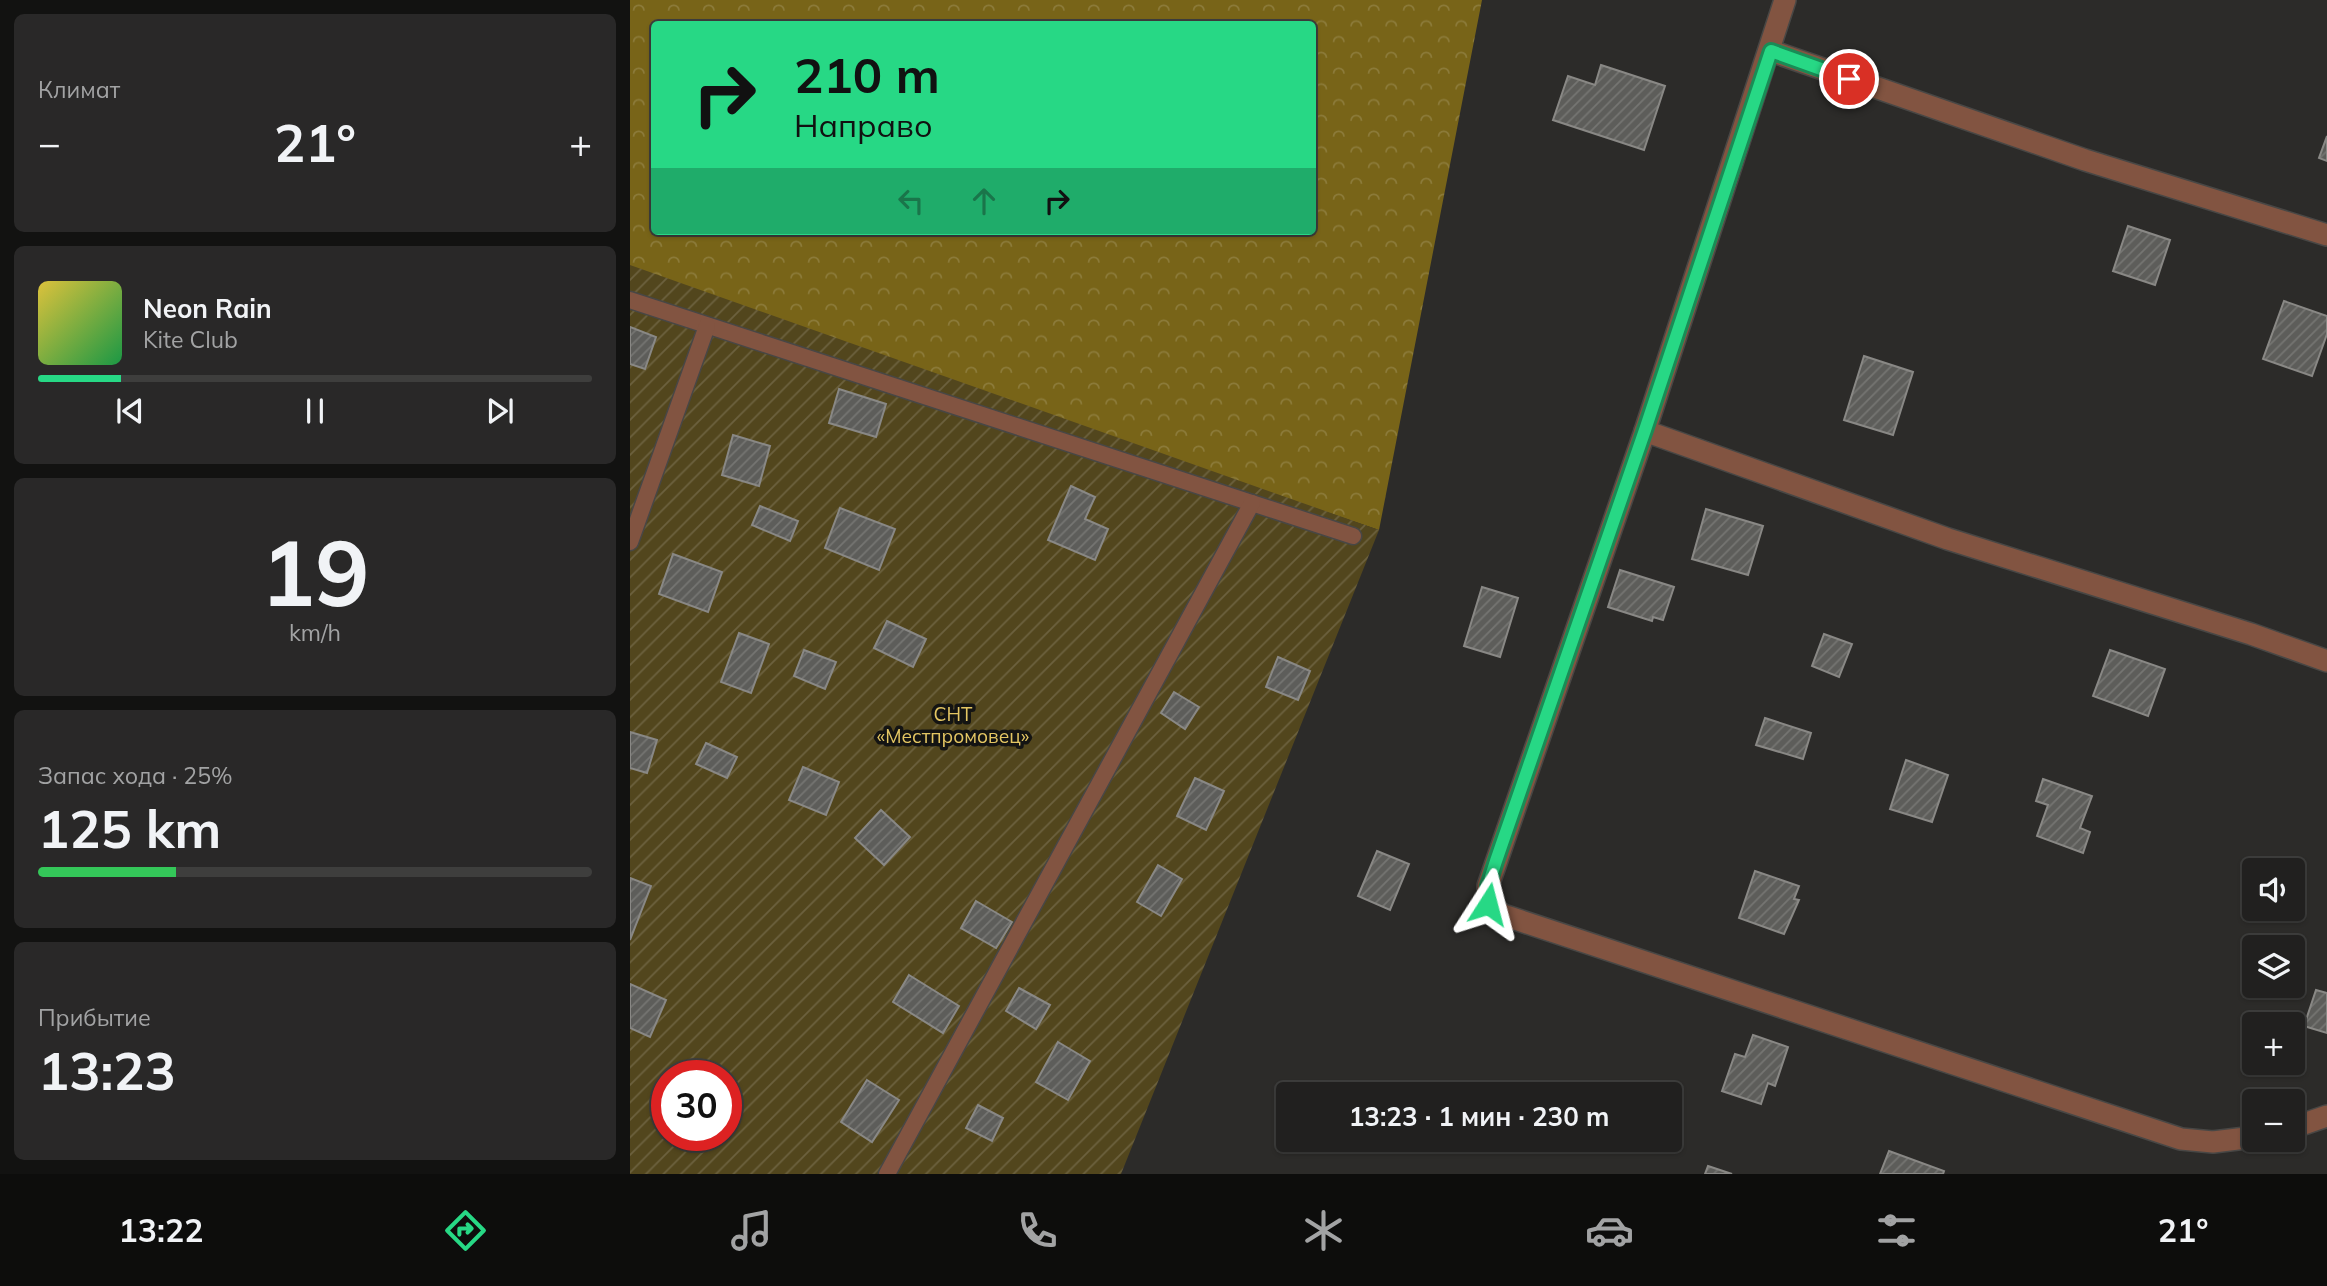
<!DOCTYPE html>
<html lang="ru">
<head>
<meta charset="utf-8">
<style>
	body { margin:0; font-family:Mulish,sans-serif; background:#292828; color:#f1f3f6; height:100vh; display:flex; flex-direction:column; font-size:26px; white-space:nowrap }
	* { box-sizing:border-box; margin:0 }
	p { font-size:23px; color:#a2a3a4 }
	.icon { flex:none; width:38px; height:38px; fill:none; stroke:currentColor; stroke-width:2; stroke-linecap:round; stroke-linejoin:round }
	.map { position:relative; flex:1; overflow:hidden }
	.panel { display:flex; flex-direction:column; gap:14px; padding:14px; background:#121211; width:630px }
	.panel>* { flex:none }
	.guide { position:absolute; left:21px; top:21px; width:665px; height:214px; border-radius:7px; box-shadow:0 2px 5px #0004,0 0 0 2px #3e3e3d; background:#27d885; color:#111; overflow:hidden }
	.buttons { position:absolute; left:1612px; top:858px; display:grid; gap:14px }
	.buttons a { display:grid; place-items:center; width:63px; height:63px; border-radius:7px; background:#21201f; box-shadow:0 2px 5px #0004,0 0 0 2px #3e3e3d; font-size:35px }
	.speed { position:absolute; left:21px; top:1060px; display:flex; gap:14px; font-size:35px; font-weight:700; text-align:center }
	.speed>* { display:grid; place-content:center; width:91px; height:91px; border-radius:50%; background:#21201f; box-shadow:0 2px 5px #0004,0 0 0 2px #3e3e3d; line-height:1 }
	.speed .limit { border:10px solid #d22; background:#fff; color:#111 }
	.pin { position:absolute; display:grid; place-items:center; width:60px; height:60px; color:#fff; margin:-30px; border:4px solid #fff; border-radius:50%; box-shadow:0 2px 7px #0007 }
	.me { position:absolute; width:77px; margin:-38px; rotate:9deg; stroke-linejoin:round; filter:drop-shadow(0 0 5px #0008) }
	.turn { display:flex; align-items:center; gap:24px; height:147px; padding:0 28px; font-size:32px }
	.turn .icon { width:91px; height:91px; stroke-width:2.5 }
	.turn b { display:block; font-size:49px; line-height:60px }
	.lanes { display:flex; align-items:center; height:66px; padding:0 28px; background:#0003; justify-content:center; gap:35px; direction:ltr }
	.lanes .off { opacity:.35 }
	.big { font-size:52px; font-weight:700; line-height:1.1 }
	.panel .tile { flex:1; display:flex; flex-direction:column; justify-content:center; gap:10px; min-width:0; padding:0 24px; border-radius:10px; background:#292828 }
	.panel .dial { align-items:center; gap:0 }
	.dial b { font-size:91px; line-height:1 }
	.song { display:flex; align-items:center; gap:21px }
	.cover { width:84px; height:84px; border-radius:10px; background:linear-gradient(135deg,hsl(50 70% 55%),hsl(140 70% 35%)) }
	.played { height:7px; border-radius:4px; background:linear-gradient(90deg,#27d885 15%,#3e3e3d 15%) }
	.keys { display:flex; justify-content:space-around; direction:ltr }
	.heat { display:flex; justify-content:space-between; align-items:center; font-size:38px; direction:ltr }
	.charge { height:10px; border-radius:5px; background:linear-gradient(90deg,#34c759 25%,#3e3e3d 0) }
	.trip { position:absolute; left:646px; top:1082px; width:406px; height:70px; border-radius:7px; background:#21201f; box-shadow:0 2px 5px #0004,0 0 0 2px #3e3e3d; font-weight:700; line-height:70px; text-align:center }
	.tabs { display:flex; height:112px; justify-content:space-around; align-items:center; background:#0d0d0c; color:#a2a3a4 }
	.tabs .icon { width:49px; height:49px }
	.tabs .current { color:#27d885 }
	.tabs b { font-size:32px; color:#f1f3f6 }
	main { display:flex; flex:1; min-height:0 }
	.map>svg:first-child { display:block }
	.forest { fill:url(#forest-crowns); fill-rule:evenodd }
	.garden { fill:url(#garden-furrows); fill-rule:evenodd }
	.building { fill:url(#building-hatch); stroke:#898885; stroke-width:2 }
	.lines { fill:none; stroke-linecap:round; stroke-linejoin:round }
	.lane-casing { stroke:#484745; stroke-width:19 }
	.street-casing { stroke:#484745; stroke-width:24 }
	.lane { stroke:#825441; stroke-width:16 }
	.street { stroke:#825441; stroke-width:21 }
	.route-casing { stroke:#198c56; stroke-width:18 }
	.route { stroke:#27d885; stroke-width:12 }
	.labels { text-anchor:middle; stroke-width:7; stroke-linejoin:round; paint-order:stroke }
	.park-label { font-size:19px; fill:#e4c663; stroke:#141413 }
</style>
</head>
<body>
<main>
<section class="panel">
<div class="tile"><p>Климат</p>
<div class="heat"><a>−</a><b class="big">21°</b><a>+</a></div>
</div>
<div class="tile">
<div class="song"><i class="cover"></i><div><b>Neon Rain</b><p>Kite Club</p></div></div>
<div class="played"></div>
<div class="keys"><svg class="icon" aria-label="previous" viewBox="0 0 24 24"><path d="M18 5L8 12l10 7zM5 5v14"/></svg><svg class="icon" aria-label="pause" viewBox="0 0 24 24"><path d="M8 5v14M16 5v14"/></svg><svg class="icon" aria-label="next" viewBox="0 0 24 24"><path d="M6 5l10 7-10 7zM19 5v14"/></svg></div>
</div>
<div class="tile dial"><b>19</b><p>km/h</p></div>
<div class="tile"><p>Запас хода · 25%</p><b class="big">125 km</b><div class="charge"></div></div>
<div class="tile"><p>Прибытие</p><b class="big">13:23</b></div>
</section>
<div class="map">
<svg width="1697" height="1174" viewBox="0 0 1697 1174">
	<defs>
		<pattern id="forest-crowns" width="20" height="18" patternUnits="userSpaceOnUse" patternTransform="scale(1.75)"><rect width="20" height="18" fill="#786418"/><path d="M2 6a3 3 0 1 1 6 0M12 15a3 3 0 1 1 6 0" fill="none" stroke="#8c7b3a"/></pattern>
		<pattern id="garden-furrows" width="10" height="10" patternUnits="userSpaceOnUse" patternTransform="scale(1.75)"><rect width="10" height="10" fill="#52461d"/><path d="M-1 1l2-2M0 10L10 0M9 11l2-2" fill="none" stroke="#6c613e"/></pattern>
		<pattern id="building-hatch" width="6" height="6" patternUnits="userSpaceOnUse" patternTransform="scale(1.75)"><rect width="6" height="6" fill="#5d5d5a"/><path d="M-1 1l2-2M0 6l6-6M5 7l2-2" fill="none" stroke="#757572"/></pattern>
	</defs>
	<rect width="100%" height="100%" fill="#2c2b29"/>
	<!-- forest -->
	<path class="forest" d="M0 0H852L749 530 0 274ZM24 24H682V231H24Z"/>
	<!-- garden -->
	<path class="garden" d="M0 265 749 530 491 1174H0ZM37 1076H96V1136H37Z"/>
	<!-- building -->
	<g class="building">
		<polygon points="971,65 1035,86 1014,150 923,120 938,76 965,85"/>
		<polygon points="1697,136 1697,161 1689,158"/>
		<polygon points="1498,226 1540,240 1525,285 1483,271"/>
		<polygon points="1654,301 1697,316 1697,334 1682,376 1633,359"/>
		<polygon points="0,327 26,337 15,369 0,364"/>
		<polygon points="1234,356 1283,372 1263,435 1214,420"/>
		<polygon points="209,389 256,404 246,437 199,423"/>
		<polygon points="103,435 140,446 129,486 92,475"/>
		<polygon points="441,486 465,497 455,519 478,529 465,560 418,540"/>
		<polygon points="130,506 168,521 160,541 122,525"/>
		<polygon points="210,508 265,529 249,570 195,548"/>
		<polygon points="1076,509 1133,526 1118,575 1062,559"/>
		<polygon points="43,554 92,572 78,612 29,594"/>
		<polygon points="990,570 1044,587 1033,620 1023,617 1022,621 978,607"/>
		<polygon points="852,587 888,598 870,657 834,646"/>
		<polygon points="257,621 296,639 283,667 244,648"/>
		<polygon points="109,633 139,644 121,693 91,682"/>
		<polygon points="1194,634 1222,644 1209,677 1182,666"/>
		<polygon points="174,650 206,662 195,689 164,676"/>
		<polygon points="1480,650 1535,669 1518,716 1463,696"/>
		<polygon points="648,657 680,671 668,700 636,687"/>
		<polygon points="544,692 569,707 555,729 531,713"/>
		<polygon points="1135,718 1181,733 1173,759 1126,745"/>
		<polygon points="0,732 27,740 17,773 0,768"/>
		<polygon points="76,743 107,757 97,778 66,764"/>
		<polygon points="1276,760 1318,775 1302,822 1260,809"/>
		<polygon points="173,767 209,782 196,815 159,800"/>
		<polygon points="565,778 594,791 576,830 547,816"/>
		<polygon points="1413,779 1462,796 1450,828 1460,832 1453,853 1407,836 1418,805 1406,801"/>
		<polygon points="251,810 280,837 254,865 225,838"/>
		<polygon points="747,851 779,864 760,910 728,896"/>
		<polygon points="528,865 552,879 531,916 507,902"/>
		<polygon points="1125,871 1169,886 1164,899 1169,900 1154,934 1109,918"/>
		<polygon points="0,878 21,886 0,940"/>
		<polygon points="346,901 382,922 366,948 331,928"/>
		<polygon points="279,975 329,1006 313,1033 263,1002"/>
		<polygon points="0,984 36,1000 20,1037 0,1028"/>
		<polygon points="389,988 420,1005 406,1029 376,1011"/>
		<polygon points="1686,990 1697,993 1697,1033 1674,1026"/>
		<polygon points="1123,1035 1158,1047 1145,1086 1138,1083 1131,1104 1092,1091 1105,1054 1115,1057"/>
		<polygon points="428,1042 460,1061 438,1100 406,1082"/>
		<polygon points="237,1080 269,1100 242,1142 211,1122"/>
		<polygon points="348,1105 373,1118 362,1141 336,1128"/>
		<polygon points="1259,1151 1314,1171 1313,1174 1250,1174"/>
		<polygon points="1078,1166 1102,1174 1075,1174"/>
	</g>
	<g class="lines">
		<defs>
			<g id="lane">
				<polyline points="0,300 723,536"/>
				<polyline points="0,542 77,326"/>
				<polyline points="257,1174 622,503"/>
			</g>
			<g id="street">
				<polyline points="1155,0 1015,431 858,886 858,904 873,915 1551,1139 1583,1142 1624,1137"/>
				<polyline points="1141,51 1455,160 1697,235"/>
				<polyline points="1015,431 1318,539 1621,634 1697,661"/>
				<polyline points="1662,1128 1697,1116"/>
			</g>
		</defs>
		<!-- lane casing -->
		<use href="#lane" class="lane-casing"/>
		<!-- street casing -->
		<use href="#street" class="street-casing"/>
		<!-- lane -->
		<use href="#lane" class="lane"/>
		<!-- street -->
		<use href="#street" class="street"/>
	</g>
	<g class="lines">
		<defs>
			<polyline id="route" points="858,904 858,886 866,861 1015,430 1141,51 1219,79"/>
		</defs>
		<!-- route casing -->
		<use href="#route" class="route-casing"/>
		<!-- route -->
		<use href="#route" class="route"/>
	</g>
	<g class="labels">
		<!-- park labels -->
		<g class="park-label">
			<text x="323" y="721">СНТ<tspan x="323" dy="22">«Местпромовец»</tspan></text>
		</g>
	</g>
</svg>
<div class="buttons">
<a><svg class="icon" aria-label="sound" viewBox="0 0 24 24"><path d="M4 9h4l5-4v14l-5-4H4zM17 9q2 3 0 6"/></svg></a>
<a><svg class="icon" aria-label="layers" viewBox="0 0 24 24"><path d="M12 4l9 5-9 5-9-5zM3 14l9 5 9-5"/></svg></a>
<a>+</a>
<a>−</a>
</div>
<div class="speed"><div class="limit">30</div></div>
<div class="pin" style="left:1219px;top:79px;background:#d93025"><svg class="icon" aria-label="arrive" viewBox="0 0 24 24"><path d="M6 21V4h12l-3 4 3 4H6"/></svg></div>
<svg class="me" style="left:858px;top:904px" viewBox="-20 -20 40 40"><path d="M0-17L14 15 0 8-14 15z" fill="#27d885" stroke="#fff" stroke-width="4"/></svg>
<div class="trip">13:23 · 1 мин · 230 m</div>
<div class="guide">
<div class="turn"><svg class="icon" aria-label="right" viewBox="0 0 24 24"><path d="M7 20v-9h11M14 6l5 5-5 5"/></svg><div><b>210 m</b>Направо</div></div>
<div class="lanes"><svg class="icon off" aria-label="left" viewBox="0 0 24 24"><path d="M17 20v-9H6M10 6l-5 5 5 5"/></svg><svg class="icon off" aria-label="ahead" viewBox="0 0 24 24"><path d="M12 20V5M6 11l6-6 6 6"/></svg><svg class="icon" aria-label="right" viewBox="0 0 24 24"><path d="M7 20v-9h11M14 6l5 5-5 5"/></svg></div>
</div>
</div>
</main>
<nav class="tabs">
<b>13:22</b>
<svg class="icon current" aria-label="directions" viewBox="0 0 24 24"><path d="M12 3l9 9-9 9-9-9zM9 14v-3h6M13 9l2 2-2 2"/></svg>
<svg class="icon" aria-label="music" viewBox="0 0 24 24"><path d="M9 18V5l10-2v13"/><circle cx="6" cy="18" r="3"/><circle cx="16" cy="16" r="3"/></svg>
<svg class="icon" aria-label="phone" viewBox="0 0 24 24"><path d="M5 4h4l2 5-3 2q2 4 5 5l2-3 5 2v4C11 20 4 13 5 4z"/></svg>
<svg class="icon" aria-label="climate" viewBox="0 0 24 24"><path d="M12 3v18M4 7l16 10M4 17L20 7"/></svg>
<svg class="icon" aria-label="car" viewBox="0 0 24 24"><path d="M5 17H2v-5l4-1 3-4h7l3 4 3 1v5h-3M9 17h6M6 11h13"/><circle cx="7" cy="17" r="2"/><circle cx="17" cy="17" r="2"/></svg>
<svg class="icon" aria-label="filters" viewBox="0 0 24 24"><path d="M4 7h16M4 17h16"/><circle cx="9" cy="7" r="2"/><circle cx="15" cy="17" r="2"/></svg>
<b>21°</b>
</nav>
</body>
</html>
